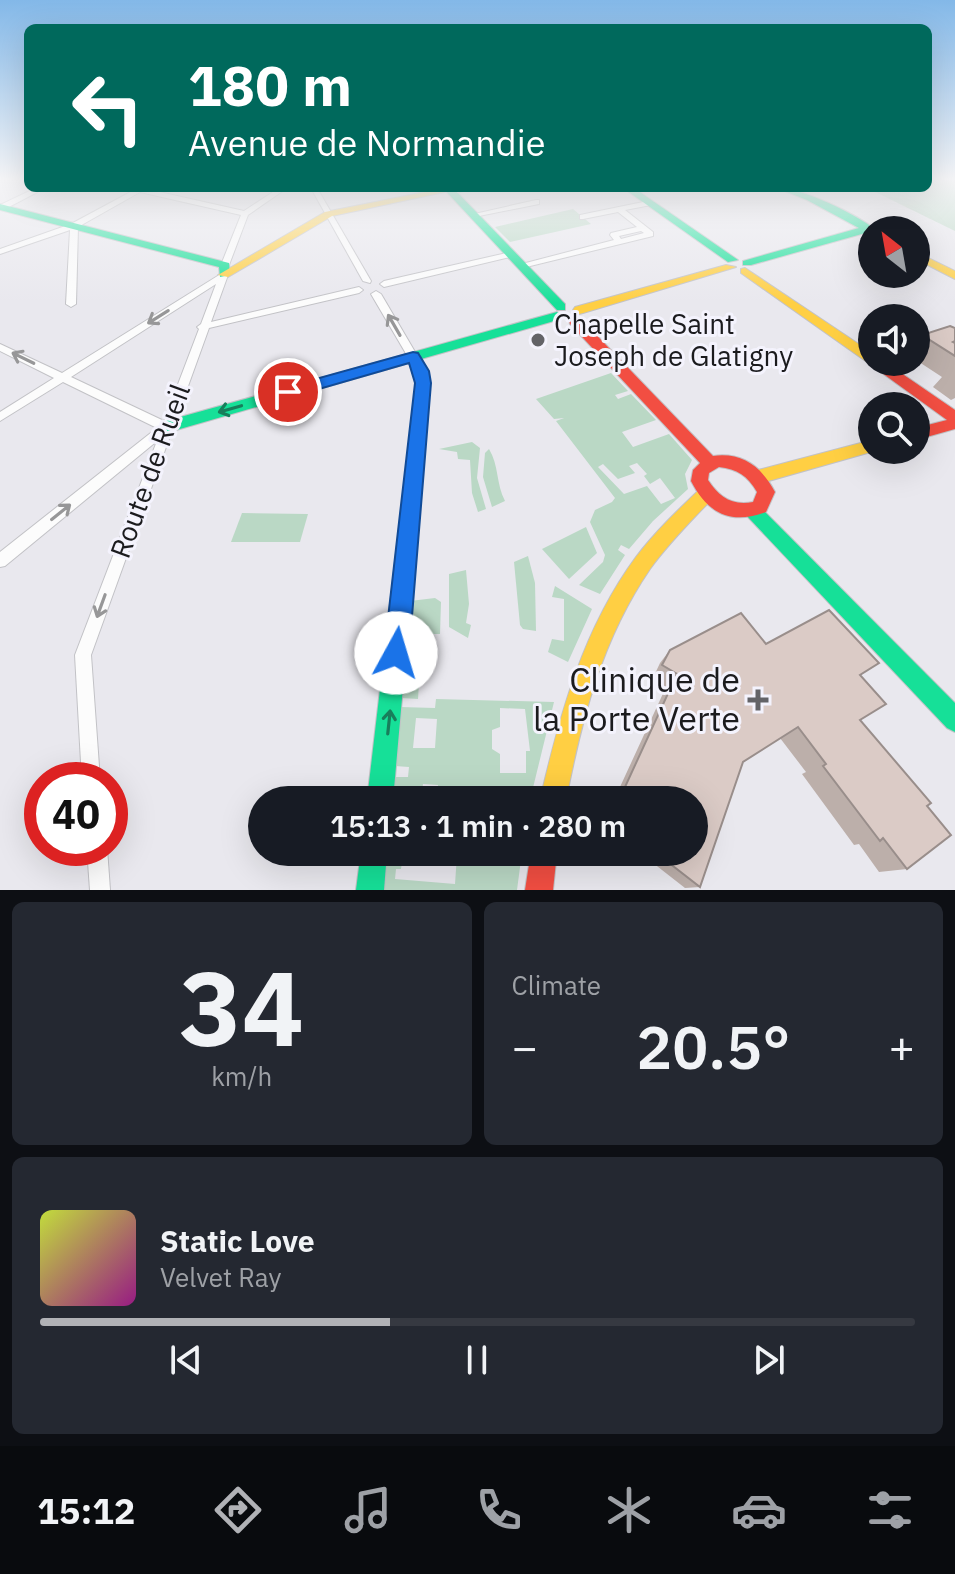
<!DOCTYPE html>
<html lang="en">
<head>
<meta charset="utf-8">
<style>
	body { margin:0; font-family:"IBM Plex Sans",sans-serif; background:#242831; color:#f1f3f6; height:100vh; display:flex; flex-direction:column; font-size:30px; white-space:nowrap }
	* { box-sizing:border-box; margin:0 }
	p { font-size:26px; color:#9ea1a6 }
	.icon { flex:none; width:44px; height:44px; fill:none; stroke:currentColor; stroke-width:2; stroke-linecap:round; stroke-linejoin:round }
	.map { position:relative; height:890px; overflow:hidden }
	.details { display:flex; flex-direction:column; gap:12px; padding:12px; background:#0d0f14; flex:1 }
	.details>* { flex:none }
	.guide { position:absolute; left:24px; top:24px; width:908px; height:168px; border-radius:12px; box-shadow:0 8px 32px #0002; background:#00695c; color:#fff; overflow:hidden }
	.needle { width:52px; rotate:329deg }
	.controls { position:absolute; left:858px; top:216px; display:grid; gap:16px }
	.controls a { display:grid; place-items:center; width:72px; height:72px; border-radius:50%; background:#171b24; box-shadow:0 8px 32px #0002; font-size:40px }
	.speed { position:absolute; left:24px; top:762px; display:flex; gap:16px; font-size:40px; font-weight:700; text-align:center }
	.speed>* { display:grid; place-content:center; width:104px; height:104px; border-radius:50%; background:#171b24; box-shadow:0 8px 32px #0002; line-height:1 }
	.speed .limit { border:12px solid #d22; background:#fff; color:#111 }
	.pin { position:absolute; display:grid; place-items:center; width:68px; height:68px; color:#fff; margin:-34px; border:4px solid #fff; border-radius:50%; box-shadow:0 2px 8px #0007 }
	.me { position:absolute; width:88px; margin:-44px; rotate:6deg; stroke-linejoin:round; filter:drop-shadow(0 0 6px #0008) }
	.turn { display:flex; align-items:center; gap:28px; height:168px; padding:0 32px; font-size:36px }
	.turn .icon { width:104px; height:104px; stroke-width:2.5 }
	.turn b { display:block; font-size:56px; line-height:68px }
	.big { font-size:60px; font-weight:600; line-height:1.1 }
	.details .card { flex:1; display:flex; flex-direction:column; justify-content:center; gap:12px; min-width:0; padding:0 28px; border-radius:12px; background:#242831 }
	.details .dial { align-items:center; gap:0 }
	.dial b { font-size:104px; line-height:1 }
	.song { display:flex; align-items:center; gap:24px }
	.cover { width:96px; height:96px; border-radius:12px; background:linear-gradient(135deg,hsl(70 70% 55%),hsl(310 70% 35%)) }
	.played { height:8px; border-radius:4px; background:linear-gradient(90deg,#b1b2b6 40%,#363941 40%) }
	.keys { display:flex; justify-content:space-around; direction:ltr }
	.heat { display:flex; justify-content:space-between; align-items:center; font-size:44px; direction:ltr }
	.details .tiles { flex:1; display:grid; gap:12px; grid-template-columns:1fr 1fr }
	.card:last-child { grid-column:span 2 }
	.trip { position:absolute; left:248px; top:786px; width:460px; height:80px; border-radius:40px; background:#171b24; box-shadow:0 8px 32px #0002; font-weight:600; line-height:80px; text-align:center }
	.dock { display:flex; height:128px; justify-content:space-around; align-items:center; background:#090b0e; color:#9ea1a6 }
	.dock .icon { width:56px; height:56px }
	.dock .current { color:#b1b2b6 }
	.dock b { font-size:36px; color:#f1f3f6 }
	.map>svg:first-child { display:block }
	.green { fill:#bad8c5; fill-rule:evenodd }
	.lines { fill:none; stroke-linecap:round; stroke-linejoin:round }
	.street-casing { stroke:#c2c2c6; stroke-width:2 }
	.fast-casing { stroke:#c2c2c6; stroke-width:2 }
	.slow-casing { stroke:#c2c2c6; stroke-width:2 }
	.jam-casing { stroke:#c2c2c6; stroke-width:2 }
	.street { fill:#fcfcfc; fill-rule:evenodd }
	.fast { fill:#16e098; fill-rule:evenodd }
	.slow { fill:#ffcf43; fill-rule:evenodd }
	.jam { fill:#f24e42; fill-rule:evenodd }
	.wall { fill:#bcafaa }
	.building { fill:#dbcbc6; stroke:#998e8b; stroke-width:2 }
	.oneway { stroke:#979798 }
	.oneway2 { stroke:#187e5b }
	.route { fill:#1a73e8; stroke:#114b97; stroke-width:2 }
	.poi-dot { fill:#636367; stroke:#f4f3fd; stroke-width:3 }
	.labels { text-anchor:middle; stroke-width:6; stroke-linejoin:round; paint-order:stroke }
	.poi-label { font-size:28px; fill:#1b1b1e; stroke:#f4f3fd; text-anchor:start }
	.street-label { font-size:28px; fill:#1b1b1e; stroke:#f4f3fd }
	.near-poi-label { font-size:34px; fill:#1b1b1e; stroke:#f4f3fd; text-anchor:end }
</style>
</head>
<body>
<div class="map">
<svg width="955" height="890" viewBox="0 0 955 890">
	<rect width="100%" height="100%" fill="#e9e8ee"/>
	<!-- green -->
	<g class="green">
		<polygon points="928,178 955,178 955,231 867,188 928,188"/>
		<polygon points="573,209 591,224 510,242 495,227"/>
		<path d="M611 373 628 391 615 395 618 399 631 394 656 420 622 432 633 447 669 434 692 460 685 474 688 489 653 521 629 549 621 545 618 550 625 555 600 594 579 585 603 562 605 555 590 522 595 510 612 502 615 498 556 421 564 418 554 419 536 399ZM637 463 647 474 644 476 650 484 660 478 675 498 661 504 647 486 624 494 598 467 603 464 618 479 635 473 629 466Z"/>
		<polygon points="472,442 480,448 477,478 486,509 478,512 472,493 470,460 458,459 457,452 439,449"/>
		<path d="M489 449C499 465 496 484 505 501L492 507 483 477 485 453Z"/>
		<polygon points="242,513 308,514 300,542 231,542"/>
		<polygon points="586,527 597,553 569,579 542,549"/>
		<polygon points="528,556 535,583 536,631 523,629 520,625 514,562"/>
		<polygon points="466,570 469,604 466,623 471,625 468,638 449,627 449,574"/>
		<polygon points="555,586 592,609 568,662 548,652 552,639 564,641 564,599 552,597"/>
		<polygon points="435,598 441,602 440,634 422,634 418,699 401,698 410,601"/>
		<path d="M436 699 554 702 530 800H437L438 785 423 784 422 791H407L406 800H392L394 777H408L409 767 395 766 400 707 435 708ZM500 708 525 709 530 751H526V773H500V754L492 749V730L500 727ZM416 718 437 719 435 748H413Z"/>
		<path d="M387 852H522L517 890H383ZM442 854 457 855 455 884 395 879 396 869H401L402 862H410L411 855Z"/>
	</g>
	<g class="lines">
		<defs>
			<g id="street">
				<polygon points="36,188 45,188 5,209 0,209 0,205"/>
				<polygon points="138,188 146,188 146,189 244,211 279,188 287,188 248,215 229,265 225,268 221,265 241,215 140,192 78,227 76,304 71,307 66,304 70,230 0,254 0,249 71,224"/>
				<polygon points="311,188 317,188 371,281 370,283 363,281"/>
				<polygon points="462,188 475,188 452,194 448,192"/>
				<polygon points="536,200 539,200 539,204 474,217 470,215"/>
				<path d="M648 201 652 203 651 205 625 210 653 232V236L522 268 518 265 614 240 610 235 611 233 637 227 618 212 583 219H580V215ZM641 231 644 233 621 239 619 236Z"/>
				<polygon points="511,252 515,254 514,256 384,287 380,284 384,281"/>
				<path d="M224 272 228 275 211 322 359 287 363 290 359 293 209 328 91 655 100 780H82L75 655 157 441 5 566 0 567V552L157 428 63 382 0 421V412L54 378 0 351V344L62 373ZM216 284 201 324 197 327 199 329 164 421 71 377Z"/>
				<polygon points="376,291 381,294 418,357 417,359 409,359 408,357 371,294"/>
				<polygon points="87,848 107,848 110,890 90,890"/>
			</g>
			<g id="fast">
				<polygon points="443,188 453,188 565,304 565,310 557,310"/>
				<polygon points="623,188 634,188 738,260 728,262"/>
				<path d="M777 188C803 188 856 214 876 230L751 265H743V261L859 228 807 200Z"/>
				<polygon points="0,204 229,263 230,275 220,277 219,267 0,210"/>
				<polygon points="557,312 563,316 561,319 421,359 428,371 430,383 393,800 367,800 416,383 409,363 166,433 158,427 166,421"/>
				<polygon points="753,504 759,506 955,703 955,732 947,728 747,516 744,511 747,506"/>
				<polygon points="361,852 387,852 384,890 356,890"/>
			</g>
			<g id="slow">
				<polygon points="445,188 454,190 332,216 228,277 218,275 325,212"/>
				<polygon points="916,252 955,271 955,279 916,259"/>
				<polygon points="726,265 736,267 583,313 579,314 573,310 575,307"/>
				<polygon points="745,268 872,353 872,362 877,362 867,362 741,273 741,269"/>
				<polygon points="872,440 872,450 878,450 758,484 752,482 750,477 752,472 758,470"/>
				<path d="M705 488 711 490 714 495 711 500C690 522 668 544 650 569 602 639 582 718 566 800H540C560 714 583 629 636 557 655 532 677 511 699 490Z"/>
			</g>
			<g id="jam">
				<path d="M575 317 580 318 713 456C742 452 762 467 775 492L766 512C731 525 708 514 691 481L693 470 700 463 570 324 569 321ZM719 467C737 469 748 476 757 492L753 502C732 506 719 497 708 480L709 473Z"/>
				<polygon points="872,359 872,362 885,362 955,410 955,429 916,440 916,428 947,420 871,365 869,362"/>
				<polygon points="531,852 557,852 553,890 525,890"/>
			</g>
		</defs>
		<!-- street casing -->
		<use href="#street" class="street-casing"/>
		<!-- fast casing -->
		<use href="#fast" class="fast-casing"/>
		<!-- slow casing -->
		<use href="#slow" class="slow-casing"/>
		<!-- jam casing -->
		<use href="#jam" class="jam-casing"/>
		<!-- street -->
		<use href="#street" class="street"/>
		<!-- fast -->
		<use href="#fast" class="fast"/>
		<!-- slow -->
		<use href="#slow" class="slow"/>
		<!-- jam -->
		<use href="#jam" class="jam"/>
	</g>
	<!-- wall -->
	<g class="wall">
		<polygon points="955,328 955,398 951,400 933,387 942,377 916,360 916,343 922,335"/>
		<polygon points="766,644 860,675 860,720 927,806 907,869 879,872 859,844 854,845 802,774 806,772 780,738 743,762 700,887 685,888 639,852 694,852 694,800 614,800 666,687 653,678 660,663 670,650"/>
	</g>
	<!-- building -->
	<g class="building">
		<polygon points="950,326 955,328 955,341 953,342 955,343 955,356 922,335"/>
		<polygon points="829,610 879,663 860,675 886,704 860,720 931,803 927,806 951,835 907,869 883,838 880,841 823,766 826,764 798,727 743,762 700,887 655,852 694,852 694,800 619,800 677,674 662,665 670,650 741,613 766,644"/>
	</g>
	<!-- one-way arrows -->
	<defs><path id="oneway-shaft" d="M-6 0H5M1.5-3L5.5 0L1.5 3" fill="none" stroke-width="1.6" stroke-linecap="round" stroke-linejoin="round" transform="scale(2)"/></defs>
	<g class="oneway">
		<use href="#oneway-shaft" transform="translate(158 317) rotate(148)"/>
		<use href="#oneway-shaft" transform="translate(394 325) rotate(-120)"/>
		<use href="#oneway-shaft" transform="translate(23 358) rotate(-154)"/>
		<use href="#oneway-shaft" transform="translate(61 512) rotate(-39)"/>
		<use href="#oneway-shaft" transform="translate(101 606) rotate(110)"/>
	</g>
	<g class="oneway2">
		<use href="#oneway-shaft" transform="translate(230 409) rotate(164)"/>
		<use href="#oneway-shaft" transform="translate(389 722) rotate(-84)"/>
	</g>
	<!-- sky -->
	<linearGradient id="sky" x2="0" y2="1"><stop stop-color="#83b8e8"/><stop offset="0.59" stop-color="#f5f5f7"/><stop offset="1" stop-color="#f5f5f7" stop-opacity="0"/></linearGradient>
	<rect width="955" height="303" fill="url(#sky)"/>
	<!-- route -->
	<polygon class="route" points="413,352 418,353 429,371 431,383 409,653 405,661 396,665 388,661 384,653 415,383 409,363 288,398 280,392 283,388"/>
	<!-- markers -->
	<g class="poi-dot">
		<circle cx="538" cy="340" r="8"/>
		<path d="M754 688h8v8h8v8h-8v8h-8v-8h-8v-8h8z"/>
	</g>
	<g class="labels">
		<!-- poi labels -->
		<g class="poi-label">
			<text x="554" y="334">Chapelle Saint<tspan x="554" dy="32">Joseph de Glatigny</tspan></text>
		</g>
		<!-- street labels -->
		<g class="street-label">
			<text transform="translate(150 471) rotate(-70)" y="10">Route de Rueil</text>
		</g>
		<!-- near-poi labels -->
		<g class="near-poi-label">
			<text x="740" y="692">Clinique de<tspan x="740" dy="39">la Porte Verte</tspan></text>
		</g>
	</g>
</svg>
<div class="controls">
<a><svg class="needle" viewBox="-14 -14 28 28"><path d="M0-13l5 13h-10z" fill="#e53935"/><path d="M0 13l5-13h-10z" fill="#9ea1a6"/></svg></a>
<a><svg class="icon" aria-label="sound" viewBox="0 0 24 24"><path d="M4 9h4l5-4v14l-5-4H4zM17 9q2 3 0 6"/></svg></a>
<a><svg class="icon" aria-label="search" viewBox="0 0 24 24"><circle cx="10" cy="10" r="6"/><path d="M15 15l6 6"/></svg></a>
</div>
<div class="speed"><div class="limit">40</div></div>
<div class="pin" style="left:288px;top:392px;background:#d93025"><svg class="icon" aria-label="arrive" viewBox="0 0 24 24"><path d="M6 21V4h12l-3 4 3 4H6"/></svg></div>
<svg class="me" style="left:396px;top:653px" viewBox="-20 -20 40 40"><circle r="19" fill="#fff"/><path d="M0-13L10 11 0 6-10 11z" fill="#1a73e8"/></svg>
<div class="trip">15:13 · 1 min · 280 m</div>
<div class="guide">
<div class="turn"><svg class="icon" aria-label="left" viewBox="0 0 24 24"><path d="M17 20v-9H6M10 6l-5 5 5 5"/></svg><div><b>180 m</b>Avenue de Normandie</div></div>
</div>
</div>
<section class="details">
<div class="tiles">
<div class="card dial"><b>34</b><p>km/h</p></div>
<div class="card"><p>Climate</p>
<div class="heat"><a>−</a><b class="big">20.5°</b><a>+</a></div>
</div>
<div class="card">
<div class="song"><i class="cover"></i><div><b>Static Love</b><p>Velvet Ray</p></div></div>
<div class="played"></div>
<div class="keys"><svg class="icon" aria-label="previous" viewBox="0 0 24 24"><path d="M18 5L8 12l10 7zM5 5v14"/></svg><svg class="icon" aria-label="pause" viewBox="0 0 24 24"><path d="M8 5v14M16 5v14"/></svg><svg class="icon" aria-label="next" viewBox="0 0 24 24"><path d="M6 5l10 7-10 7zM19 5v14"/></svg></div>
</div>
</div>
</section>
<nav class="dock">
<b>15:12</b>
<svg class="icon current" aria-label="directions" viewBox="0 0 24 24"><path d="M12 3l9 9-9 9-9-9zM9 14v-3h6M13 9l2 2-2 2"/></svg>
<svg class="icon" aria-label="music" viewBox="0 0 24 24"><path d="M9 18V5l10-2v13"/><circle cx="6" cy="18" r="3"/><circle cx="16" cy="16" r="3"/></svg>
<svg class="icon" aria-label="phone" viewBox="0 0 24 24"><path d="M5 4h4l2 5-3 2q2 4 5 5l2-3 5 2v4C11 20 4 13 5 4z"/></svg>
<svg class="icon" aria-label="climate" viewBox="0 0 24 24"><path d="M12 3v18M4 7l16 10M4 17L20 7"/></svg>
<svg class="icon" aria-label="car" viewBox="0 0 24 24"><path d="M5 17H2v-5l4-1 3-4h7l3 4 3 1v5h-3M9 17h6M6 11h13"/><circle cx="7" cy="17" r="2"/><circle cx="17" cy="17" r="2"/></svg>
<svg class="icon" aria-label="filters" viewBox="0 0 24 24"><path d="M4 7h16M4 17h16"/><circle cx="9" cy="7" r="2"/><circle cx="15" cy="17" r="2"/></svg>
</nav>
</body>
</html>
